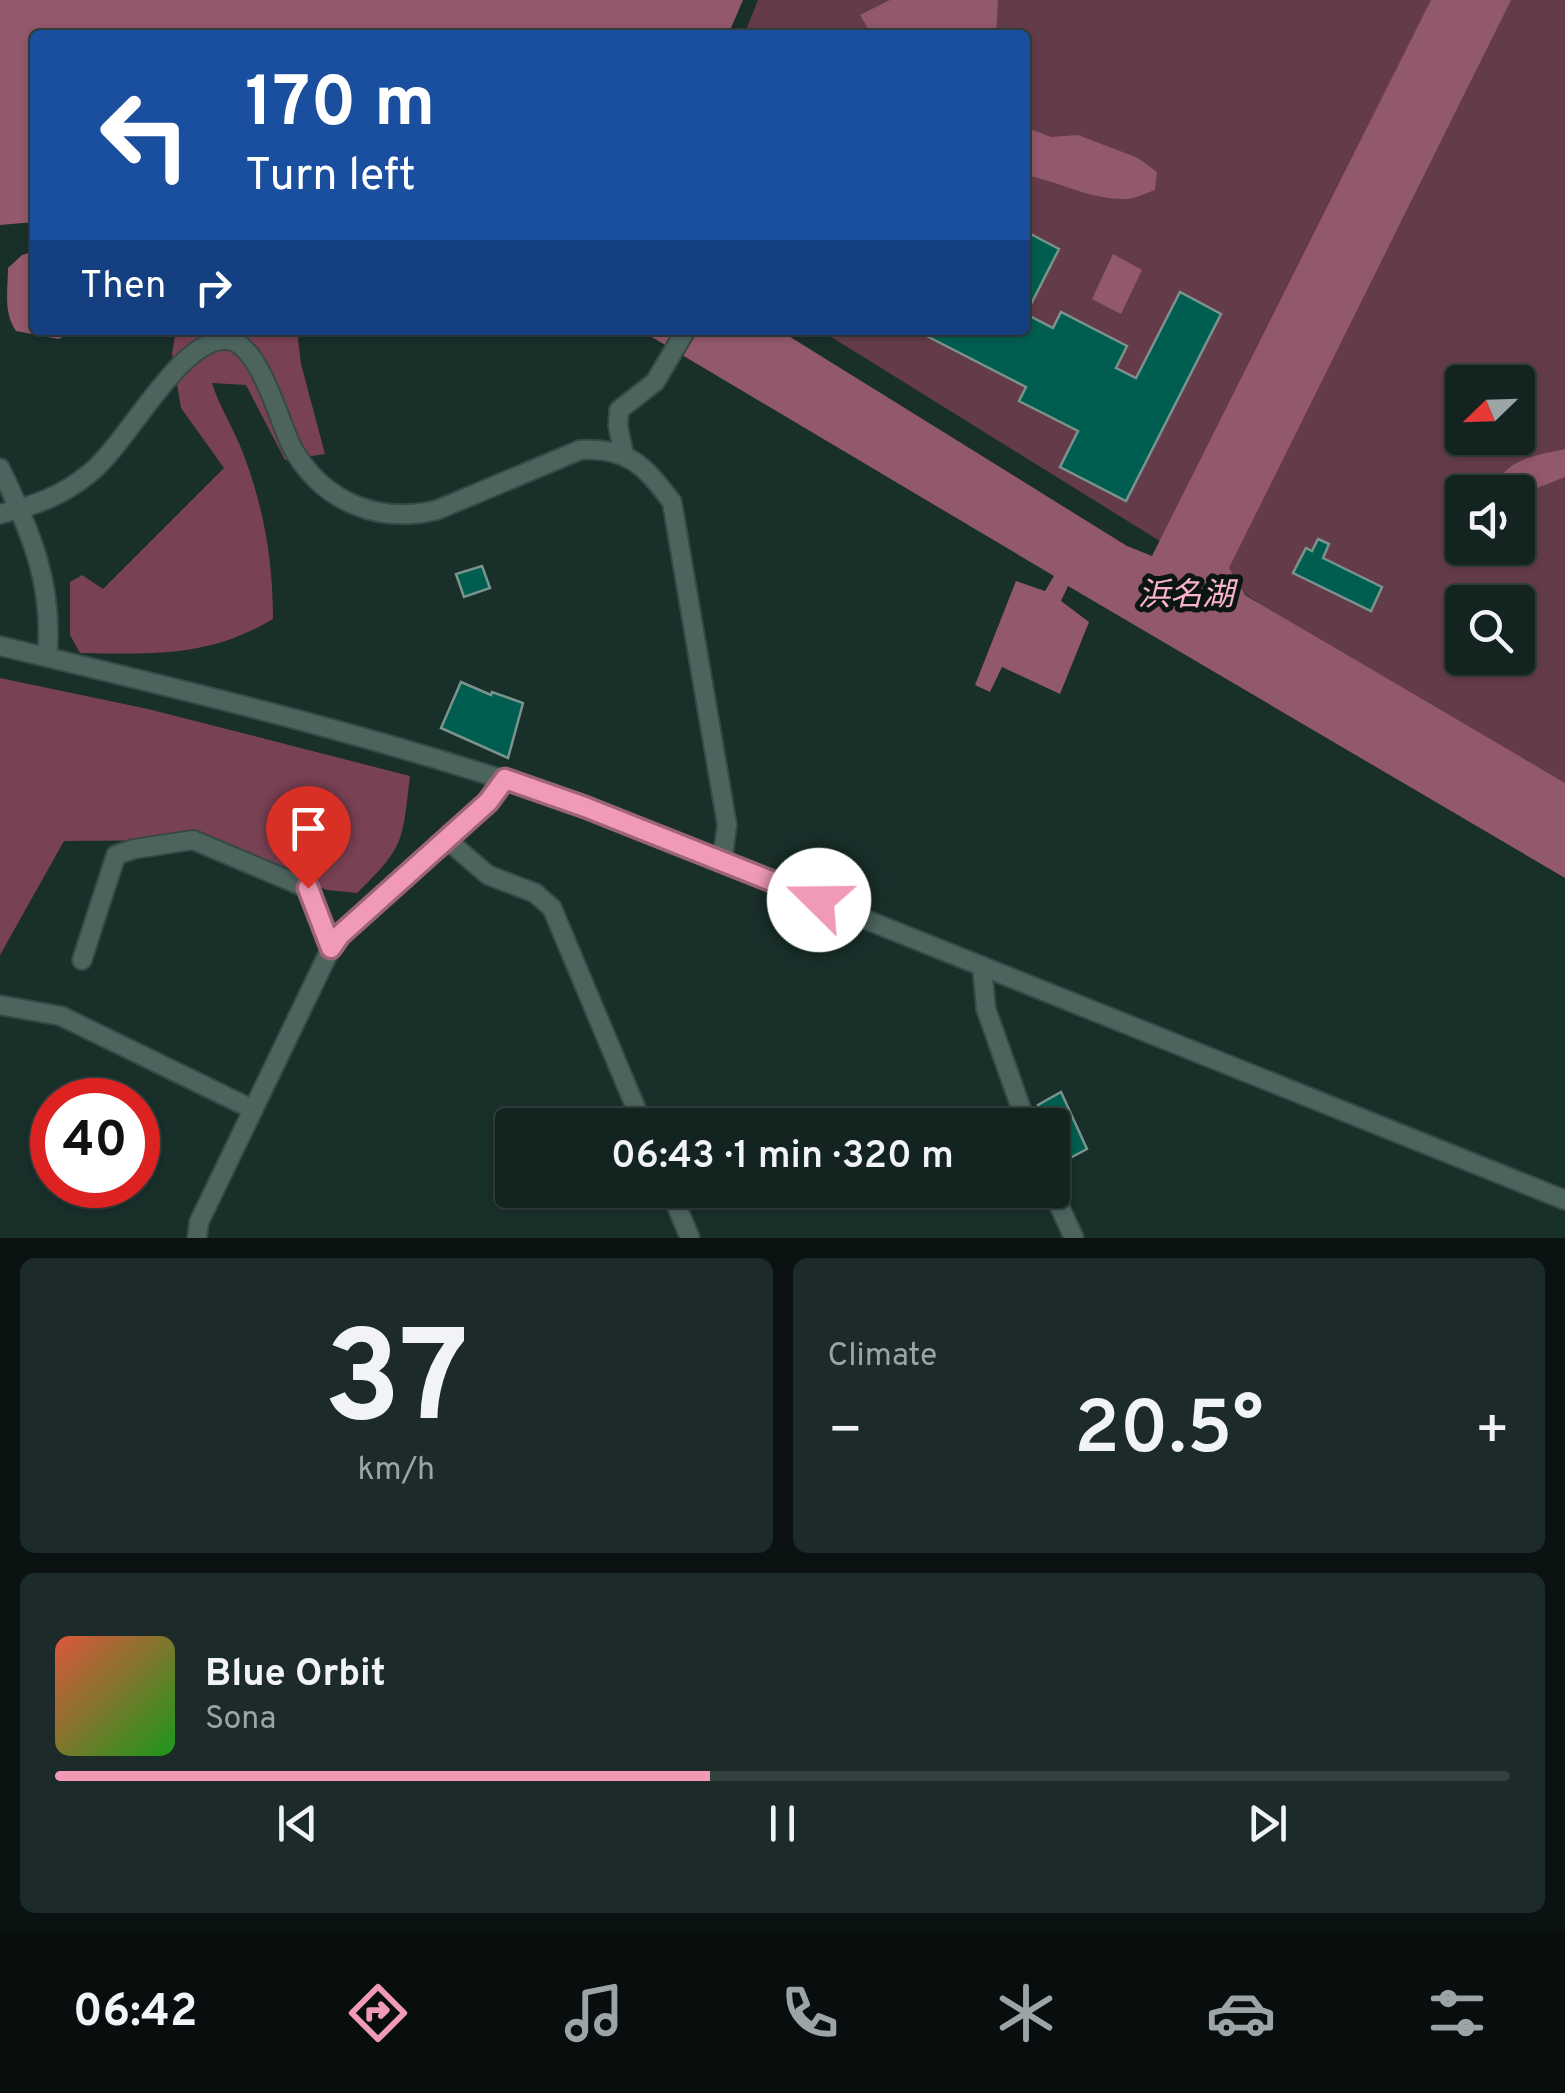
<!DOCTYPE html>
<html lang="en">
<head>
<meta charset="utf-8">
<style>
	body { margin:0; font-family:Overpass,"Noto Sans JP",sans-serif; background:#1c2b29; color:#f1f3f6; height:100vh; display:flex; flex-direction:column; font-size:38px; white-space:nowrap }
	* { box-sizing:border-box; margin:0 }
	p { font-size:32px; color:#9da4a5 }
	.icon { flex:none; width:55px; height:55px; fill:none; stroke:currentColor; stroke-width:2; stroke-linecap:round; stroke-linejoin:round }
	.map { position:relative; height:1238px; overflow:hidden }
	.sheet { display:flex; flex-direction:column; gap:20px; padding:20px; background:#0a1312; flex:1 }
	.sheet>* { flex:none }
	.guide { position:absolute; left:30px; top:30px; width:1000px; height:305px; border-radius:10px; box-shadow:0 2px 8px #0004,0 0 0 2px #32403e; background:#1a4fa0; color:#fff; overflow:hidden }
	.needle { width:65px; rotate:247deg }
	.buttons { position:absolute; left:1445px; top:365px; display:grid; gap:20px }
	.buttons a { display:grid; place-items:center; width:90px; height:90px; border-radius:10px; background:#132320; box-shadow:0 2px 8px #0004,0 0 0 2px #32403e; font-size:50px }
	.speed { position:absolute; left:30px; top:1078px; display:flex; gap:20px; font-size:50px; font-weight:700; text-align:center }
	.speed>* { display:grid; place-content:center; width:130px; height:130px; border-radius:50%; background:#132320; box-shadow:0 2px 8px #0004,0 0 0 2px #32403e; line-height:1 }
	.speed .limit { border:15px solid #d22; background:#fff; color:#111 }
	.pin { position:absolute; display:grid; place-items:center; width:85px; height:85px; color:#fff; margin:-102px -42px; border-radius:50% 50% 50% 0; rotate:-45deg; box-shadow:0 0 10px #0007 }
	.pin .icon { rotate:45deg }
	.me { position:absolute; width:110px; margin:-55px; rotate:292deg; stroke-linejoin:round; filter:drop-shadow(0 0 8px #0008) }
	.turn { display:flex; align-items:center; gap:35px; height:210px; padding:0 50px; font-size:45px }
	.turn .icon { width:130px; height:130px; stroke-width:2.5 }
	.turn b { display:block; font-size:70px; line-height:85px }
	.then { display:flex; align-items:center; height:95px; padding:0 50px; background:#0003; gap:20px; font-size:38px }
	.big { font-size:75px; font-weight:600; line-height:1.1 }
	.sheet .widget { flex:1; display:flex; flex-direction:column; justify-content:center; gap:15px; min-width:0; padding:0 35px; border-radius:15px; background:#1c2b29 }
	.sheet .dial { align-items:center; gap:0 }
	.dial b { font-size:130px; line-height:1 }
	.song { display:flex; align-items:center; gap:30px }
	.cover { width:120px; height:120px; border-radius:15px; background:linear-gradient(135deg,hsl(10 70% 55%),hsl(120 70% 35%)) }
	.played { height:10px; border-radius:5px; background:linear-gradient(90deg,#f09ab6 45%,#32403e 45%) }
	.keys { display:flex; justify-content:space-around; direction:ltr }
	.heat { display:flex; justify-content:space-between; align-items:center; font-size:55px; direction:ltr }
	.sheet .tiles { flex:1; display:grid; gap:20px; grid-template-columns:1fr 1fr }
	.widget:last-child { grid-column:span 2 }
	.trip { position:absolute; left:495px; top:1108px; width:575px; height:100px; border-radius:10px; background:#132320; box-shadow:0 2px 8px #0004,0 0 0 2px #32403e; font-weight:600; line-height:100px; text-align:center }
	.tab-bar { display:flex; height:160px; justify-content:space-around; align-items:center; background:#080e0d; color:#9da4a5 }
	.tab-bar .icon { width:70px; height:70px }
	.tab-bar .on { color:#f09ab6 }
	.tab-bar b { font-size:45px; color:#f1f3f6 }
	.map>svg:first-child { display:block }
	.green { fill:#643c49; fill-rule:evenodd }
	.forest { fill:#784154 }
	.water { fill:#92586b }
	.building { fill:#005e51; stroke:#7a938d; stroke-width:2.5 }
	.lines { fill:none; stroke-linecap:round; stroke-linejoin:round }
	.minor-casing { stroke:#364945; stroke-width:22 }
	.minor { stroke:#4c635e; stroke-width:18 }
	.route-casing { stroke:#9c6476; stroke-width:25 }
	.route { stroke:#f09ab6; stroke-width:18 }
	.labels { text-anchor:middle; stroke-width:10; stroke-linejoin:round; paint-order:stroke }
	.water-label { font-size:32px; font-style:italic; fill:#fbb3ca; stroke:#0b1513 }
</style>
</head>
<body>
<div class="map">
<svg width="1565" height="1238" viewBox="0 0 1565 1238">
	<rect width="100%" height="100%" fill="#192f2a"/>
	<!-- green -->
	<path class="green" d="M758 0H1565V788L1279 615 820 330H1025V35H744ZM1462 382H1518V438H1462ZM1462 492H1518V548H1462ZM1462 602H1518V658H1462Z"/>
	<!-- forest -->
	<g class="forest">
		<path d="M176 330H297L301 364 325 454 285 460 246 385 212 383C219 406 234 429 243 453 264 508 273 561 273 619 208 658 153 654 80 653L70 635V582L82 575 103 589 224 468 181 408 172 354Z"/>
		<path d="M0 678 148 709 410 776C402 840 406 846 357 893L327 890 193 840 64 841 0 955Z"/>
	</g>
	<!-- water -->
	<g class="water">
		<polygon points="0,0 743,0 728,35 35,35 35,222 0,225"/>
		<polygon points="890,0 998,0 996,35 872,35 860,15"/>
		<polygon points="1431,0 1511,0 1229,568 1245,595 1565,783 1565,878 1068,586 1061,601 1089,622 1060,694 1002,667 990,692 975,685 1016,581 1045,591 1054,576 640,330 779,330 1127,546 1152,556"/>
		<path d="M1025 127 1051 137 1078 135 1138 158 1157 172 1155 190C1146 193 1134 199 1125 199 1091 200 1058 181 1025 175Z"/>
		<path d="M35 251V330H80L58 339 16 331C3 312 8 290 8 268L22 255Z"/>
		<polygon points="1113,254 1142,270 1121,314 1092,299"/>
		<path d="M1565 449V477L1532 490 1518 511V492H1493C1504 458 1535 456 1565 449Z"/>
	</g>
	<!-- building -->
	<g class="building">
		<polygon points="1025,231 1059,249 1026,314 1053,328 1061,312 1127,346 1116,368 1136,378 1180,292 1221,314 1126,501 1060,467 1078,431 1019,401 1026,387 915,330 1025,330"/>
		<polygon points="1318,539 1329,544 1323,558 1382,587 1371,611 1293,573 1306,548 1312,551"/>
		<polygon points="482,566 490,588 464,597 456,574"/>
		<polygon points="461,682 491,695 492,692 523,703 508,758 441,728"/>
		<polygon points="1061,1092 1087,1149 1068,1159 1052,1125 1048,1125 1038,1105"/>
	</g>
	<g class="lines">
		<defs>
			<g id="minor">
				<polyline points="624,455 618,426 619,410 655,382 686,330"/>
				<path d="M0 468C31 532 54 585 47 657"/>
				<path d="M0 514C34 506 62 496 90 473 128 442 176 345 222 340 259 335 279 424 293 449 324 503 379 524 437 510L580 450C628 447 645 466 672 502L727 825 722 862"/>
				<path d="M0 646C197 693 394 740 585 807L1565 1200"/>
				<polyline points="446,839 488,875 535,893 552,908 643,1125"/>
				<polyline points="82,960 116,855 134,849 193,840 307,888 331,948"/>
				<polyline points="982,966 986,1009 1027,1125"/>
				<polyline points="0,1005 61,1016 252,1109"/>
				<polyline points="670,1190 690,1238"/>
				<polyline points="1052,1190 1074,1238"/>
				<polyline points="197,1238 199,1222 331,948 340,935 488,802 505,779"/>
			</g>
		</defs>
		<!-- minor casing -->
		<use href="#minor" class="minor-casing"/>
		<!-- minor -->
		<use href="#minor" class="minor"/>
	</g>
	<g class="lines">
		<defs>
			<polyline id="route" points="308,888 331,948 340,935 488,802 505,779 585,807 819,900"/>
		</defs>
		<!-- route casing -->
		<use href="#route" class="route-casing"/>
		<!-- route -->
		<use href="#route" class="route"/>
	</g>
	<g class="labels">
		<!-- water labels -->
		<g class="water-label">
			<text x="1186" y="605">浜名湖</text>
		</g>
	</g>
</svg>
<div class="buttons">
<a><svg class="needle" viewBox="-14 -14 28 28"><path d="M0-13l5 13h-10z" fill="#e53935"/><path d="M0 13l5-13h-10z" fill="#9da4a5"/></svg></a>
<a><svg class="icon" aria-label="sound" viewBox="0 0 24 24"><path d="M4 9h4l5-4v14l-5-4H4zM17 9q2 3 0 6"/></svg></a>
<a><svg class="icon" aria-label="search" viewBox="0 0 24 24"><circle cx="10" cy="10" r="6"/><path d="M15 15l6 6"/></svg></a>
</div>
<div class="speed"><div class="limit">40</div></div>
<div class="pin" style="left:308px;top:888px;background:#d93025"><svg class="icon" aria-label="arrive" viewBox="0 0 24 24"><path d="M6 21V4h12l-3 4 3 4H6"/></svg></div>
<svg class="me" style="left:819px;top:900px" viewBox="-20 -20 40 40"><circle r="19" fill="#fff"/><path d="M0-13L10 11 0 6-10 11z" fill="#f09ab6"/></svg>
<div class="trip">06:43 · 1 min · 320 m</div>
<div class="guide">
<div class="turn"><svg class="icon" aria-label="left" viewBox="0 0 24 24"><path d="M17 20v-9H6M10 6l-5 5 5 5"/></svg><div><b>170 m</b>Turn left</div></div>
<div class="then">Then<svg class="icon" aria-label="right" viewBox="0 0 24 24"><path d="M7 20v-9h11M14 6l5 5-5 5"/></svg></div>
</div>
</div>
<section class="sheet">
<div class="tiles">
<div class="widget dial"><b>37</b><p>km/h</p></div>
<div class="widget"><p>Climate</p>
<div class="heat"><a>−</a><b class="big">20.5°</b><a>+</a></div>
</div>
<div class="widget">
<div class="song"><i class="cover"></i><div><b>Blue Orbit</b><p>Sona</p></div></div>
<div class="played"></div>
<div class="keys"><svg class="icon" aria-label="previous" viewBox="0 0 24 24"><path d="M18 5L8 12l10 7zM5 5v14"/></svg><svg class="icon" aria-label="pause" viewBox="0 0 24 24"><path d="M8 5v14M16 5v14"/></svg><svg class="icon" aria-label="next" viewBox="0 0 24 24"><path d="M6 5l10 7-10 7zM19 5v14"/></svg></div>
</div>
</div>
</section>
<nav class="tab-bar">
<b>06:42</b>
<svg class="icon on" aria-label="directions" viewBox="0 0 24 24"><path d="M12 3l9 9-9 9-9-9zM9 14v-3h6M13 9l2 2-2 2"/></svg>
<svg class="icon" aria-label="music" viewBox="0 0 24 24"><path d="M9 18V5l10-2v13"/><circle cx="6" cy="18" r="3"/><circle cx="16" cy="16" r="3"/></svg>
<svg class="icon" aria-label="phone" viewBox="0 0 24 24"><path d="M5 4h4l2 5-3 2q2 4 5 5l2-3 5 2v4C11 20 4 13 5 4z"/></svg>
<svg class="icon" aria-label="climate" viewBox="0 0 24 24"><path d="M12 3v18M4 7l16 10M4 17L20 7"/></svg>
<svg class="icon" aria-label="car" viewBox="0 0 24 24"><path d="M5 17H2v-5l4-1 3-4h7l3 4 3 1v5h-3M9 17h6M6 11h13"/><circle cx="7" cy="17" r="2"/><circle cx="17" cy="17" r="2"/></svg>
<svg class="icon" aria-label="filters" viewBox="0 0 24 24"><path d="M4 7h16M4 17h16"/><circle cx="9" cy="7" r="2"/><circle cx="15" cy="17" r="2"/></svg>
</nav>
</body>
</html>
